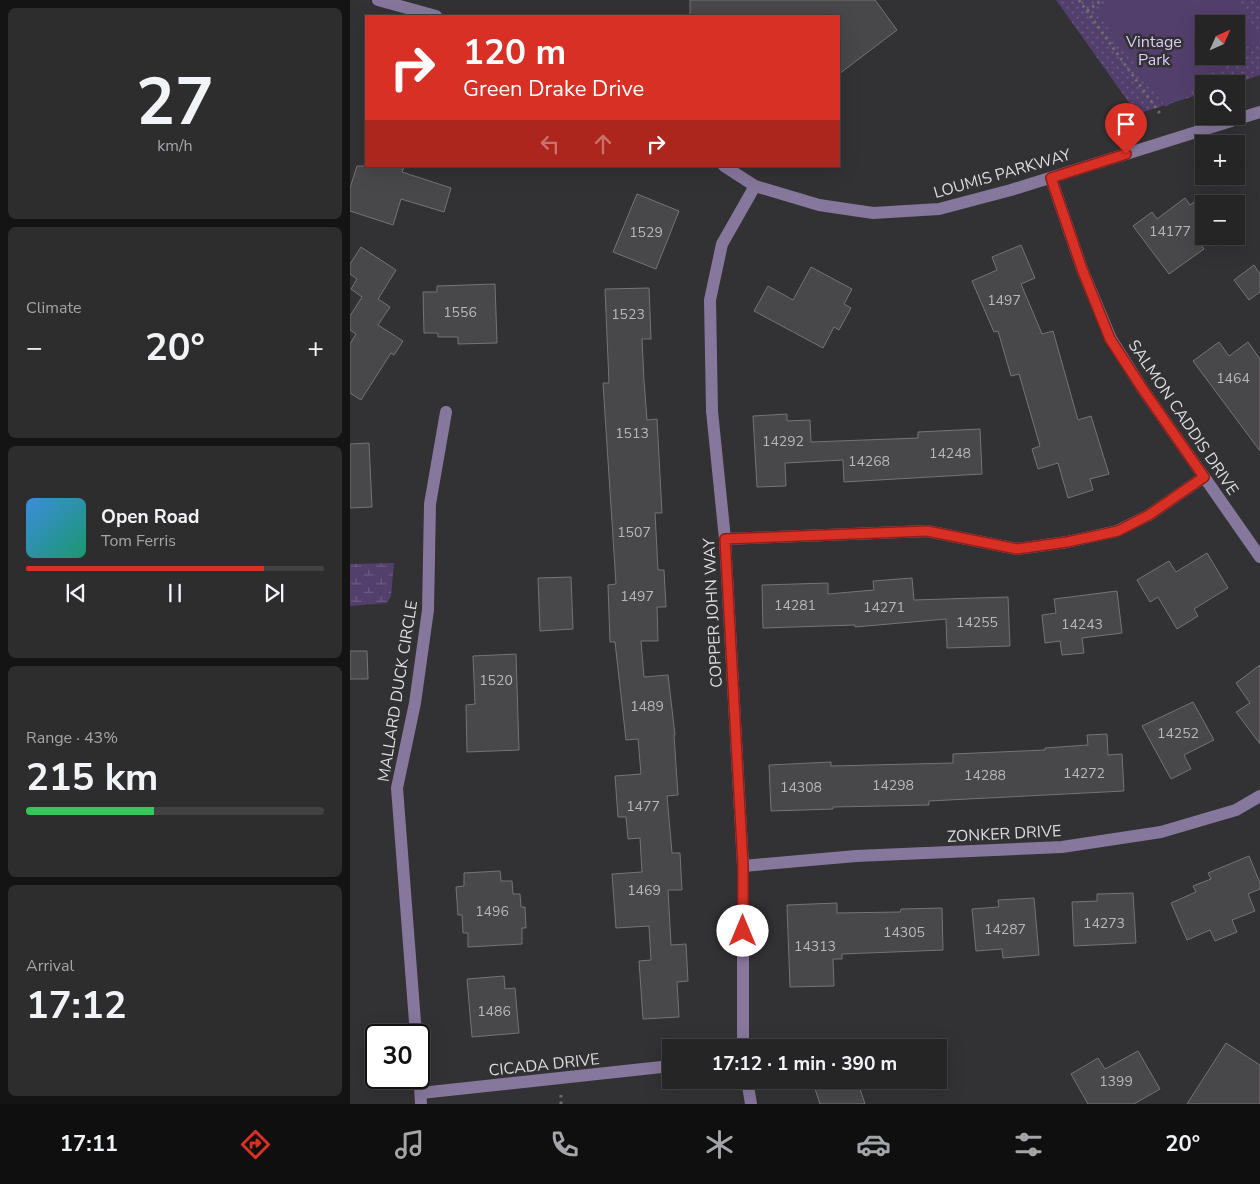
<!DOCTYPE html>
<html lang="en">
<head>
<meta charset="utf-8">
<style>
	body { margin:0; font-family:"Nunito Sans",sans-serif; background:#2e2d2e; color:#f1f3f6; height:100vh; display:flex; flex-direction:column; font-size:19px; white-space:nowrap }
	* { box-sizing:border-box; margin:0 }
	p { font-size:16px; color:#a4a5a7 }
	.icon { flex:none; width:28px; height:28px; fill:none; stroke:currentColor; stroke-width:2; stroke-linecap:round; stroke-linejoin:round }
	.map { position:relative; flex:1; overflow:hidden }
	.sheet { display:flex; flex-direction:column; gap:8px; padding:8px; background:#151415; width:350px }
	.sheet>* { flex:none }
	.banner { position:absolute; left:15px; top:15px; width:475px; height:152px; border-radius:0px; box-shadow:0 5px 20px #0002,0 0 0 1px #424243; background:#d93025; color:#fff; overflow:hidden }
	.needle { width:32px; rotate:45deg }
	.fabs { position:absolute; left:845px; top:15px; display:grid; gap:10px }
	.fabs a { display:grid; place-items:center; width:50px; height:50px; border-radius:0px; background:#262526; box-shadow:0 5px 20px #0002,0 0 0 1px #424243; font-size:25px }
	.speed { position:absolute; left:15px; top:1024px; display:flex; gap:10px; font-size:25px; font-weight:700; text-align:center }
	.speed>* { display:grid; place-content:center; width:65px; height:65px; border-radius:50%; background:#262526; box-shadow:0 5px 20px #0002,0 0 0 1px #424243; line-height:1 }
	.speed .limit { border:2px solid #111; border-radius:8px; background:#fff; color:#111 }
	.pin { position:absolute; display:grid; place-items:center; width:42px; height:42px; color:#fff; margin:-51px -21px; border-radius:50% 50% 50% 0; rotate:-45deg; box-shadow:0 0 5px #0007 }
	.pin .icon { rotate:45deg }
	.me { position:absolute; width:55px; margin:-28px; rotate:0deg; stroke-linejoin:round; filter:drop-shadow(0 0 4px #0008) }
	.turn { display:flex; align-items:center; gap:18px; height:105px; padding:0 15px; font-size:22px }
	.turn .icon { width:65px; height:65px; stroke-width:2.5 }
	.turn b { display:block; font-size:35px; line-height:42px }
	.lanes { display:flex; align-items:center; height:48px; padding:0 15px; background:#0003; justify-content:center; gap:25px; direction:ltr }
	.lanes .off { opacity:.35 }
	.big { font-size:38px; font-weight:700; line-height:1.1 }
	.sheet .widget { flex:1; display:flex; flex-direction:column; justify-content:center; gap:8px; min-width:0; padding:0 18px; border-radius:8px; background:#2e2d2e }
	.sheet .dial { align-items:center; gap:0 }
	.dial b { font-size:65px; line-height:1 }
	.song { display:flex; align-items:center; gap:15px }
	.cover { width:60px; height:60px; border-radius:8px; background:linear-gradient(135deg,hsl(210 70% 55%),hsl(160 70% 35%)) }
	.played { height:5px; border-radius:2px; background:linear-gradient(90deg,#d93025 80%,#424243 80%) }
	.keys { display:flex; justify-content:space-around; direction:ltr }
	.heat { display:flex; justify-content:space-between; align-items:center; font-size:28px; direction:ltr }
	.charge { height:8px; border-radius:4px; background:linear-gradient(90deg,#34c759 43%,#424243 0) }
	.trip { position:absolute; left:312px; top:1039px; width:285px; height:50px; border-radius:0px; background:#262526; box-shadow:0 5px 20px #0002,0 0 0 1px #424243; font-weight:700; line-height:50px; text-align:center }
	.dock { display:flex; height:80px; justify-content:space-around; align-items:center; background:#0f0f0f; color:#a4a5a7 }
	.dock .icon { width:35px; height:35px }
	.dock .selected { color:#d93025 }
	.dock b { font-size:22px; color:#f1f3f6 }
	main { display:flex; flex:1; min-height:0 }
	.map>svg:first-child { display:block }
	.wetland { fill:url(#wetland-marsh) }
	.park { fill:url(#park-dots); fill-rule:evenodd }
	.pitch { fill:#533f6c }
	.building { fill:#484749; stroke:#747376 }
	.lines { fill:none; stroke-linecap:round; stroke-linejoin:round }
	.path { stroke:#6d6d6e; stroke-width:3; stroke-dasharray:2.5 4; stroke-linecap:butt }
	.minor { stroke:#86779c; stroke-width:12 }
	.route-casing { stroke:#8d1f18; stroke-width:12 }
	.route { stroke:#d93025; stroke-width:9 }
	.labels { text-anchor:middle; stroke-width:5; stroke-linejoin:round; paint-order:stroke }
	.number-label { font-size:14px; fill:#b8b8b9 }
	.park-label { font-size:16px; fill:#ddcbf7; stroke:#323133 }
	.street-label { font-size:16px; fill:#ddddde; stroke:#323133 }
</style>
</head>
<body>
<main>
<section class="sheet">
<div class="widget dial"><b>27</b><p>km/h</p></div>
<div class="widget"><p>Climate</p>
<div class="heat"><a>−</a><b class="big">20°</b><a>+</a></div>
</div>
<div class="widget">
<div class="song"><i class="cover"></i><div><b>Open Road</b><p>Tom Ferris</p></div></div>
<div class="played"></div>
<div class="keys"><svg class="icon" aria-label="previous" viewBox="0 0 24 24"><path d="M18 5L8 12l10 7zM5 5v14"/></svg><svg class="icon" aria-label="pause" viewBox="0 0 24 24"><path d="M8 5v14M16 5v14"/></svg><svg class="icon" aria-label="next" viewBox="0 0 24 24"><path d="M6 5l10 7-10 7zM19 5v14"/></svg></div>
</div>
<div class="widget"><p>Range · 43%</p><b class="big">215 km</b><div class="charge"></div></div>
<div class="widget"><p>Arrival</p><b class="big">17:12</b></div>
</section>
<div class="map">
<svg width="910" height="1104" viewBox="0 0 910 1104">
	<defs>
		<pattern id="wetland-marsh" width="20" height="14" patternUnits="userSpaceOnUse" patternTransform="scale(1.25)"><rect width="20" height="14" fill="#533f6c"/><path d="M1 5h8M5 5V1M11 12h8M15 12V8" fill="none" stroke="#6b5a81"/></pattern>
		<pattern id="park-dots" width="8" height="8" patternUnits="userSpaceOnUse" patternTransform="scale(1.25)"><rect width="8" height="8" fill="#533f6c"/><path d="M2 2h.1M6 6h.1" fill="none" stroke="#6b5a81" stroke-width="1.8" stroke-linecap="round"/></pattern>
	</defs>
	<rect width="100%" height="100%" fill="#323133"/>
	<!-- wetland -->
	<polygon class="wetland" points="44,563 41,596 37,603 0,606 0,564"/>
	<!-- park -->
	<path class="park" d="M706 0H910V75L884 84H854V93L787 114ZM854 24H886V56H854Z"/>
	<!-- pitch -->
	<polygon class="pitch" points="761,0 885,0 910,34 910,38 886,55 886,24 854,24 854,56 885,56 816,107 746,11"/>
	<!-- building -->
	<g class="building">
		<polygon points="340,0 525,0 547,30 489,74 489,16 340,16"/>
		<polygon points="7,166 54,166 52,172 101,188 94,212 51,199 43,225 0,211 0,188"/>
		<polygon points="287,194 329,211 306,269 263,252"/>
		<polygon points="854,195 854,238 849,242 854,249 819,274 783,226 802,212 807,219 835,198 840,205"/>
		<polygon points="671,245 685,278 671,284 692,334 703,331 728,420 741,416 759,474 740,479 743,490 718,498 708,463 688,469 682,449 690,446 669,374 661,376 648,331 644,332 622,281 647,270 642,257"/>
		<polygon points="11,247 46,270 28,299 40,307 28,325 53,341 44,355 41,353 11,400 0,393 0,344 6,334 0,330 0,316 12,297 1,289 7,279 0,274 0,264"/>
		<polygon points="904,265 910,274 910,292 899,300 884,280"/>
		<polygon points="461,267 502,289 494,304 501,308 489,330 484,327 473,348 404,311 418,286 443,300"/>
		<polygon points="145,284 147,343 108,344 108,337 88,337 88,333 74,333 73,292 87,292 87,286"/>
		<polygon points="299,288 301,339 292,339 294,381 297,420 307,419 312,513 305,513 308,570 314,570 316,607 307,607 308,641 291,641 294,677 318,675 325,735 324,735 328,795 317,796 322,853 330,853 332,890 318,890 321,945 336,944 338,981 327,982 329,1017 293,1019 289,961 301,960 299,926 266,928 262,874 292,872 290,838 278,839 276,817 268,817 265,776 291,774 288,739 276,740 265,642 260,642 258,585 266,584 253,383 259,383 255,289"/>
		<polygon points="869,342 879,356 898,342 910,359 910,451 843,361"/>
		<polygon points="437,414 437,421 460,420 461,442 568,438 568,432 630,429 632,474 494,482 493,460 435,463 436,486 407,487 403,416"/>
		<polygon points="19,443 22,507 0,508 0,444"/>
		<polygon points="857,553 878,588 844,609 848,616 827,629 808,597 800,602 787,580 819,561 826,572"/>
		<polygon points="221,577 223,629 190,631 188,578"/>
		<polygon points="562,578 564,600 658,597 660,646 597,648 596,619 505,627 505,625 413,628 412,585 478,583 478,594 524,590 523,581"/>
		<polygon points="767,591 772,633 732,638 734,653 712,655 710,641 695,643 692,615 706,613 704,599"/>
		<polygon points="0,651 17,651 18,679 0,679"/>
		<polygon points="166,654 169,750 117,752 116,705 125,704 123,656"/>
		<polygon points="910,665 910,744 886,712 900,703 886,683"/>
		<polygon points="843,702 864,740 834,755 841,769 821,779 792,726"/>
		<polygon points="757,734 758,755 772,754 774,791 579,801 579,805 483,807 483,809 421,811 419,765 481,762 481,766 603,763 603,754 695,750 695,748 738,745 737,735"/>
		<polygon points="899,856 910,883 910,889 898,894 905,911 882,920 887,932 865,941 860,930 837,940 821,903 846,892 843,886 861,879 858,873"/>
		<polygon points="150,871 151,881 162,881 163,894 170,894 171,907 175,907 176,928 172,928 172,944 118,947 118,933 113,933 112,915 108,915 106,887 114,886 114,873"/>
		<polygon points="783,893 786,943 724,946 722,902 747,901 747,894"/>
		<polygon points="684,898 689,955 653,958 652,949 626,951 622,909 649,907 648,900"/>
		<polygon points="487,903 487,913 550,912 551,909 592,908 593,950 492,954 492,959 483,959 484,986 440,987 437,905"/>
		<polygon points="154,976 155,989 165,988 169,1033 122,1037 117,979"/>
		<polygon points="876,1043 910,1065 910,1104 837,1104"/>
		<polygon points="788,1051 810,1089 784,1104 738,1104 721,1074 748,1058 755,1069"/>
		<polygon points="462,1080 507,1080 515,1104 470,1104"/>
	</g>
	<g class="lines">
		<!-- path -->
		<g class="path">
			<polyline points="729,0 811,115"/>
			<polyline points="737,11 752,0"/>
			<polyline points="211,1095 211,1104"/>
		</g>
		<!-- minor -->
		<g class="minor">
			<polyline points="28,0 86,16"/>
			<polyline points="374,166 405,186 469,205 523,213 589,209 661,190 910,112"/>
			<polyline points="701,178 732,269 761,339 792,388 910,557"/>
			<polyline points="375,539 577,531 667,549 717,542 767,531 799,515 854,477"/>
			<polyline points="393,866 506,856 712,847 811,832 886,810 910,796"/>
			<polyline points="66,1035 47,788 65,703 78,610 80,504 96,412"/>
			<polyline points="393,1048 393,866 375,539 362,411 360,300 372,244 405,186"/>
			<polyline points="69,1069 71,1104"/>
			<polyline points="397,1080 401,1104"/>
			<polyline points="71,1093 321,1066"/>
		</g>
	</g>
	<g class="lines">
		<defs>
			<polyline id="route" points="393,931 393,866 375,539 577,531 667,549 717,542 768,531 799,515 854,477 792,388 760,339 732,269 701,178 776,154"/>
		</defs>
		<!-- route casing -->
		<use href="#route" class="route-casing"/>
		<!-- route -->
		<use href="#route" class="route"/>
	</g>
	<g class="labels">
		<!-- number labels -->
		<g class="number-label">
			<text x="820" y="236">14177</text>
			<text x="296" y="237">1529</text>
			<text x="654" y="305">1497</text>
			<text x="110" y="317">1556</text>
			<text x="278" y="319">1523</text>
			<text x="883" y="383">1464</text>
			<text x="282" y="438">1513</text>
			<text x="433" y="446">14292</text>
			<text x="600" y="458">14248</text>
			<text x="519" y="466">14268</text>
			<text x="284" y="537">1507</text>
			<text x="287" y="601">1497</text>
			<text x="445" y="610">14281</text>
			<text x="534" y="612">14271</text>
			<text x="627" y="627">14255</text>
			<text x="732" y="629">14243</text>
			<text x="146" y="685">1520</text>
			<text x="297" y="711">1489</text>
			<text x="828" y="738">14252</text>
			<text x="734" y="778">14272</text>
			<text x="635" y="780">14288</text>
			<text x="543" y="790">14298</text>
			<text x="451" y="792">14308</text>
			<text x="293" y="811">1477</text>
			<text x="294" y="895">1469</text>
			<text x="142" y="916">1496</text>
			<text x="754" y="928">14273</text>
			<text x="655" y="934">14287</text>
			<text x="554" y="937">14305</text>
			<text x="465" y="951">14313</text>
			<text x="144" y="1016">1486</text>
			<text x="766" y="1086">1399</text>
		</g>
		<!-- park labels -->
		<g class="park-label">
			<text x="804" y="47">Vintage<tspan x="804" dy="18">Park</tspan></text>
		</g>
		<!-- street labels -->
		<g class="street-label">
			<text transform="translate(652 173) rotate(-16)" y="6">LOUMIS PARKWAY</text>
			<text transform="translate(834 417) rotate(56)" y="6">SALMON CADDIS DRIVE</text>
			<text transform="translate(362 613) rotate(-93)" y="6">COPPER JOHN WAY</text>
			<text transform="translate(47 691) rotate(-81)" y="6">MALLARD DUCK CIRCLE</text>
			<text transform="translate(654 833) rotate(-3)" y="6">ZONKER DRIVE</text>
			<text transform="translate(194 1064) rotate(-6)" y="6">CICADA DRIVE</text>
		</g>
	</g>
</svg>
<div class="fabs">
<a><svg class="needle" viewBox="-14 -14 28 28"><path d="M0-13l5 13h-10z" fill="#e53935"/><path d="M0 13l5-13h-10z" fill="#a4a5a7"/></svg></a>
<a><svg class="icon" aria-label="search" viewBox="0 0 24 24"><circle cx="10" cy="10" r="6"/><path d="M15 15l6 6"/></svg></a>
<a>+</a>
<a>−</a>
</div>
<div class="speed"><div class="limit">30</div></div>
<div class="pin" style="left:776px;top:154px;background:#d93025"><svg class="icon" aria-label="arrive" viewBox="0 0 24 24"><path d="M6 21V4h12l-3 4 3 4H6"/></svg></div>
<svg class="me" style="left:393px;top:931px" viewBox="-20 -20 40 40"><circle r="19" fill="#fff"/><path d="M0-13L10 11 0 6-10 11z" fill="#d93025"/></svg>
<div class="trip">17:12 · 1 min · 390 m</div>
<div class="banner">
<div class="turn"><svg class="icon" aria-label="right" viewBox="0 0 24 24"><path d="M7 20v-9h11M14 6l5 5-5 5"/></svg><div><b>120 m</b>Green Drake Drive</div></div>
<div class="lanes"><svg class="icon off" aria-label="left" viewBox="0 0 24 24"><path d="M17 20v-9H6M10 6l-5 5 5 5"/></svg><svg class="icon off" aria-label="ahead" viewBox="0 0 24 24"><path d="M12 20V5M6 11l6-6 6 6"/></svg><svg class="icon" aria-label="right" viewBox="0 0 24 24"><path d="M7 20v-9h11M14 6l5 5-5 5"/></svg></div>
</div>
</div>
</main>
<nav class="dock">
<b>17:11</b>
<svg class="icon selected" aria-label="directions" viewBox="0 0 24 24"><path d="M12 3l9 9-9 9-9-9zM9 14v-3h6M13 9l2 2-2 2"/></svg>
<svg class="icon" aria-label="music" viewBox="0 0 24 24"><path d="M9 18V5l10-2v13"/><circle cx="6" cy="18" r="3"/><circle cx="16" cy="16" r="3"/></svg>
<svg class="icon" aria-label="phone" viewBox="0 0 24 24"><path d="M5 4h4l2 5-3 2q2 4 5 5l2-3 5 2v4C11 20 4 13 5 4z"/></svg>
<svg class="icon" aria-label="climate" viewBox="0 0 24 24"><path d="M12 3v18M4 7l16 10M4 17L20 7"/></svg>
<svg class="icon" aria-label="car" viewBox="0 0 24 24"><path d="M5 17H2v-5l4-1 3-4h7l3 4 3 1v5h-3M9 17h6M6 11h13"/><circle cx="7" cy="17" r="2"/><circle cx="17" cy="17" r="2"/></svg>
<svg class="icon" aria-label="filters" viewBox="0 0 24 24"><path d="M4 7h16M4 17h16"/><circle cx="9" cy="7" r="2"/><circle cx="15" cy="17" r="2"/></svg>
<b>20°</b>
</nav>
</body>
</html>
